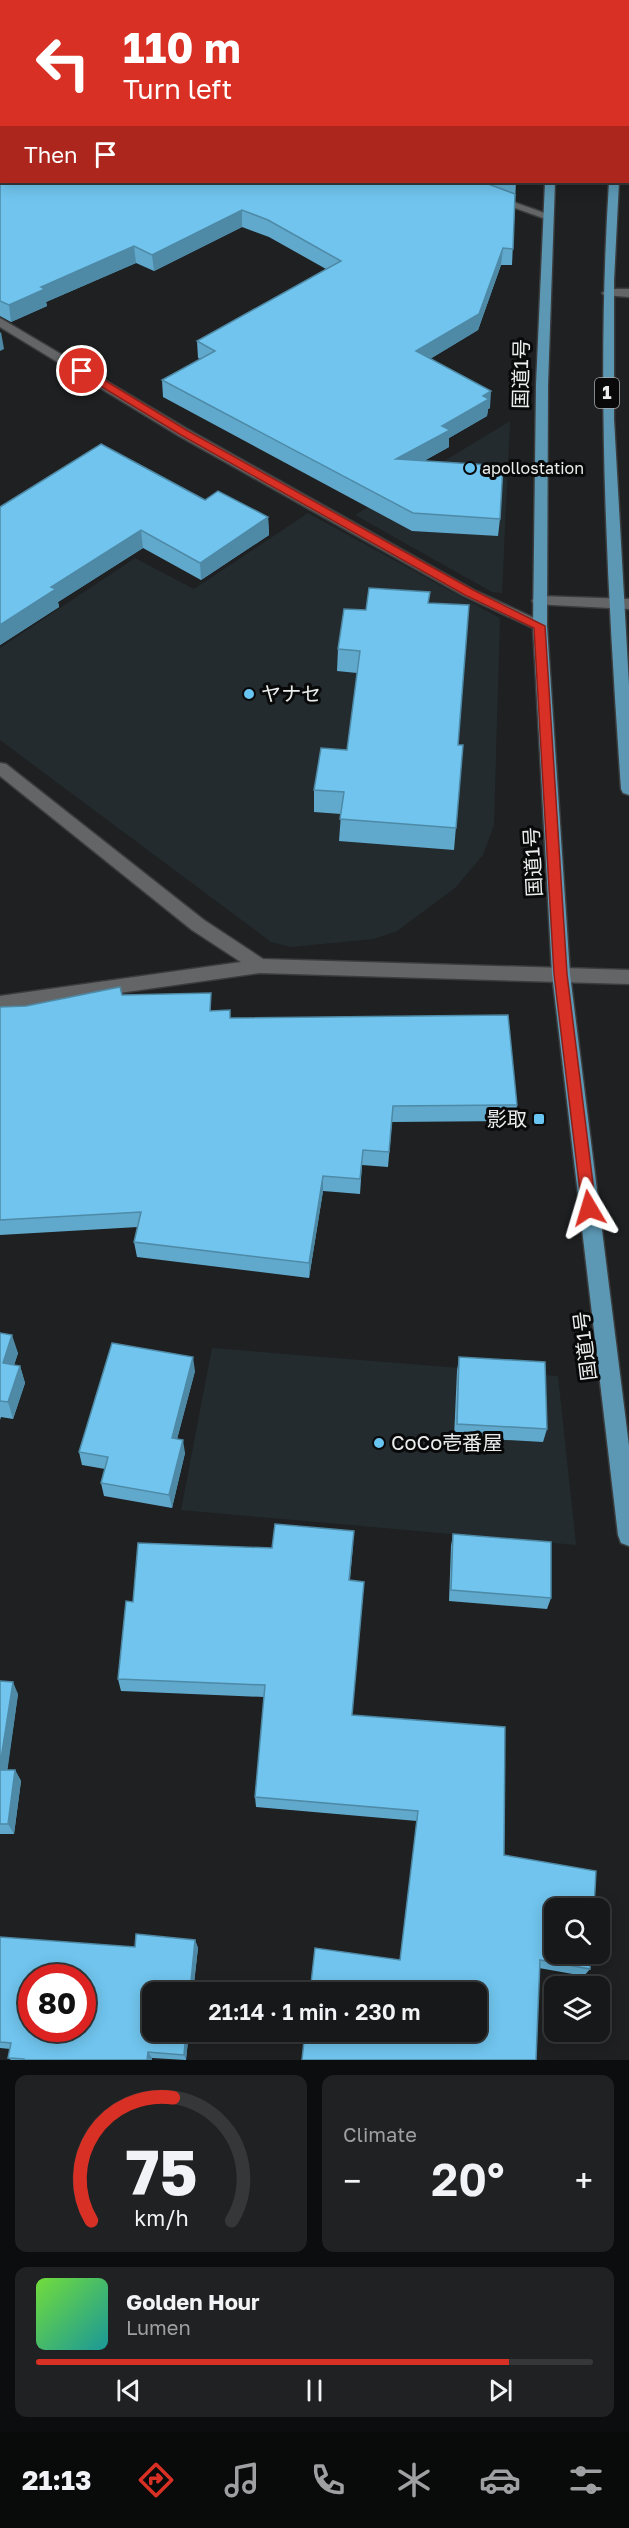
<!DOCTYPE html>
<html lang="en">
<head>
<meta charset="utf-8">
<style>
	body { margin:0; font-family:"Golos Text","Noto Sans JP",sans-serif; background:#1f2122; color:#f1f3f6; height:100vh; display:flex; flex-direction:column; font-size:22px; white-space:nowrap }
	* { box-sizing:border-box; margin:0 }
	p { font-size:20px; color:#9ea0a2 }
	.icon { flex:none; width:33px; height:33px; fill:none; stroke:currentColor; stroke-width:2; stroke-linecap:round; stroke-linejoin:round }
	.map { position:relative; height:2060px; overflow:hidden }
	.panel { display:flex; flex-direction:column; gap:15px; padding:15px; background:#0c0d0e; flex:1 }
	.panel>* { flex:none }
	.top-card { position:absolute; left:0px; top:0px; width:630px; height:183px; box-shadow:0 3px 15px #0003,0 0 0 2px #353738; background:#d93025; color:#fff; overflow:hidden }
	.buttons { position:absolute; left:544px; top:1898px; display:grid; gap:12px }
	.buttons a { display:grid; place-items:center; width:66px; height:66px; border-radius:12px; background:#161819; box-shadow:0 3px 15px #0003,0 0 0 2px #353738; font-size:30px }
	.speed { position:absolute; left:18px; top:1964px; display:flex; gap:12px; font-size:30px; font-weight:700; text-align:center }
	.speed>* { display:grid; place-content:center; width:78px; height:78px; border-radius:50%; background:#161819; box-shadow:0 3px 15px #0003,0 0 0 2px #353738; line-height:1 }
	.speed .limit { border:9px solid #d22; background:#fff; color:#111 }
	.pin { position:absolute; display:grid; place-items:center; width:51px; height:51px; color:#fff; margin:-26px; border:3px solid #fff; border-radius:50%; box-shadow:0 2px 6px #0007 }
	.me { position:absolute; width:66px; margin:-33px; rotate:353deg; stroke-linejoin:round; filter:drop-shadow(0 0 4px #0008) }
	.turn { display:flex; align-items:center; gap:21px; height:126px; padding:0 24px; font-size:27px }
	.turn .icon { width:78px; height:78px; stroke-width:2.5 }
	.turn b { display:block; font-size:42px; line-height:51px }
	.then { display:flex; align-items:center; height:57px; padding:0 24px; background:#0003; gap:12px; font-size:22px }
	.big { font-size:45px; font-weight:600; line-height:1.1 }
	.panel .widget { flex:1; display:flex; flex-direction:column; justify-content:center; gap:9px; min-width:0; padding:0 21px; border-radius:12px; background:#1f2122 }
	.panel .dial { align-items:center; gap:0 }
	.dial svg { height:156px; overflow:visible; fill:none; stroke:#353738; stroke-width:7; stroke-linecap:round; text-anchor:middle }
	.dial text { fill:#f1f3f6; stroke:none }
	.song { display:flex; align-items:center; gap:18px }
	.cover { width:72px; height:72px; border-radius:9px; background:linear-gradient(135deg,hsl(100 70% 55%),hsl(180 70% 35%)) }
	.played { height:6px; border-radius:3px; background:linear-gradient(90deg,#d93025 85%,#353738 85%) }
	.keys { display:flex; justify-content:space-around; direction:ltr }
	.heat { display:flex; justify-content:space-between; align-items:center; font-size:33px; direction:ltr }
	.panel .tiles { flex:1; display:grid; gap:15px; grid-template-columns:1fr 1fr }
	.widget:last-child { grid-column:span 2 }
	.trip { position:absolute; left:142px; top:1982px; width:345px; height:60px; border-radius:12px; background:#161819; box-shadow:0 3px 15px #0003,0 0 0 2px #353738; font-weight:600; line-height:60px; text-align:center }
	.tabs { display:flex; height:96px; justify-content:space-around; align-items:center; background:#090a0a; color:#9ea0a2 }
	.tabs .icon { width:42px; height:42px }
	.tabs .selected { color:#d93025 }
	.tabs b { font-size:27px; color:#f1f3f6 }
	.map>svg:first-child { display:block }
	.built { fill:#232b2f }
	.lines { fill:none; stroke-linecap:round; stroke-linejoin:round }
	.minor-casing { stroke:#3a3c3d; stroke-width:3 }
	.tertiary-casing { stroke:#3a3c3d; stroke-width:3 }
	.trunk-casing { stroke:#3a3c3d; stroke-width:3 }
	.minor { fill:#636567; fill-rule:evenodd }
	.tertiary { fill:#636567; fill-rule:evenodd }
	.trunk { fill:#5c98b4; fill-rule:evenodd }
	.wall { fill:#60a9cc }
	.shaded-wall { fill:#4e89a6 }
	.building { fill:#70c4ed; stroke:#4e89a6; stroke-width:1.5; fill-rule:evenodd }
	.route { fill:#d93025; stroke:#8d1f18; stroke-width:1.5 }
	.poi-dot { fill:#68c4f0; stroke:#09090a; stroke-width:2 }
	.labels { text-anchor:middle; stroke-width:6; stroke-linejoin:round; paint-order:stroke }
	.far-poi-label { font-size:16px; fill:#ebeded; stroke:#09090a; text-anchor:start }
	.shield { fill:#09090a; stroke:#a7a9a9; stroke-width:1.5 }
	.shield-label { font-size:18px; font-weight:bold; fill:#ebeded }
	.street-label { font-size:20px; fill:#ebeded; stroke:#09090a }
	.poi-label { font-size:20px; fill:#ebeded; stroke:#09090a; text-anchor:start }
</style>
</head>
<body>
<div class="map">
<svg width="629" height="2060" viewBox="0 0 629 2060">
	<rect width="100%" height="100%" fill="#1e2021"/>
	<!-- built -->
	<g class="built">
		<polygon points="510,421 502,593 492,592 355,515"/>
		<polygon points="308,513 500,618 494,825 483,855 455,888 397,931 374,939 291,947 271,942 0,740 0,648 135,558 194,589"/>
		<polygon points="212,1348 558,1376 576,1545 181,1510"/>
	</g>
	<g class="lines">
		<defs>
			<g id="minor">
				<polygon points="443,182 457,182 553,216 551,218 543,218"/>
				<polygon points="608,289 629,289 629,297 604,295 602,293"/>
				<polygon points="0,318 189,430 474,590 545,623 547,626 540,631 535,629 464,596 179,436 0,327"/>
				<polygon points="0,763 6,764 204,920 263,959 629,970 629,984 260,973 0,1010 0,996 241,962 192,930 0,776"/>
			</g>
			<polygon id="tertiary" points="539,596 629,599 629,609 534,604 532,601 534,598"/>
			<g id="trunk">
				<rect x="562" y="0" width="10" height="2"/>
				<rect x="617" y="0" width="10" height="2"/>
				<polygon points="545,182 555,182 548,385 547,626 570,974 629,1446 629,1546 621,1543 618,1535 552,974 533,626 536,385"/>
				<path d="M609 182H619L614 281V419L629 685V795L623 793 621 789C607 586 596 386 609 182Z"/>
			</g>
		</defs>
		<!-- minor casing -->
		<use href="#minor" class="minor-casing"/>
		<!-- tertiary casing -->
		<use href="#tertiary" class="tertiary-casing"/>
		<!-- trunk casing -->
		<use href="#trunk" class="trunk-casing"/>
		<!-- minor -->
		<use href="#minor" class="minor"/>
		<!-- tertiary -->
		<use href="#tertiary" class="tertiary"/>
		<!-- trunk -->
		<use href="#trunk" class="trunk"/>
	</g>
	<!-- wall -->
	<g class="wall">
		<polygon points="0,0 534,0 534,2 2,2 2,182 516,182 512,265 501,265 478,330 430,359 490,408 488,409 487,416 449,438 449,447 424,461 500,519 498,536 412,531 163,397 162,380 200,359 198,358 197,341 326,269 269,237 242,227 154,271 136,263 46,302 47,306 11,322 0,316"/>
		<polygon points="205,500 268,517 269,535 201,580 143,548 58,602 59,607 0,645 0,507"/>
		<polygon points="429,603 458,745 463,745 454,850 339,841 341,814 314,812 314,790 347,750 357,673 337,671 338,649 366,610"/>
		<polygon points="122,995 212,1011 231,1018 517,1105 515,1121 392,1122 388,1167 362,1165 360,1194 323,1191 309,1278 137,1257 134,1242 138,1227 0,1235 0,1007 26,1006"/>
		<polygon points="0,1333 18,1353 14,1365 20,1366 25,1383 13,1419 1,1417 0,1420"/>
		<polygon points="459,1357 547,1429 543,1442 454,1437 457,1371"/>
		<polygon points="195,1371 177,1439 185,1453 172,1508 104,1496 101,1483 105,1469 82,1465 79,1452"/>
		<polygon points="453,1534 551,1598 547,1609 449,1601 451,1546"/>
		<polygon points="353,1545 350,1580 352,1715 504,1855 590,1969 584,1976 539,1968 400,1959 417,1821 256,1807 255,1797 264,1697 121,1691 118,1679 272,1548"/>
		<polygon points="0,1681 18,1694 7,1770 15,1770 21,1781 14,1834 0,1834"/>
		<polygon points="0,1937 135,1947 195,1940 198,1948 193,1992 153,1992 153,2031 189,2031 186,2060 152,2058 152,2060 11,2060 8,2058 10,2049 0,2048"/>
	</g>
	<!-- shaded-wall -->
	<g class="shaded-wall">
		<polygon points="242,210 242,227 154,271 152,255"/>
		<polygon points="134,246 136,263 46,302 47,306 11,322 9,305 41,287"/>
		<polygon points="503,248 501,265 478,330 415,368 416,351"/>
		<polygon points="1,332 4,349 0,351 0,333"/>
		<polygon points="491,391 490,408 488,409 487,416 449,438 449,447 396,476 396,459 483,396"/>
		<polygon points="268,517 269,535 201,580 200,563"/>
		<polygon points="141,530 143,548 58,602 59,607 0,645 0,625 51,587"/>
		<polygon points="323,1176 323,1191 309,1278 309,1263"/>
		<polygon points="12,1335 18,1353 9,1381 3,1363"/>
		<polygon points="193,1357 195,1371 174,1451 172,1438"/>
		<polygon points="20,1366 25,1383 13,1419 8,1402"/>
		<polygon points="183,1440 185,1453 172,1508 169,1495"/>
		<polygon points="13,1682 18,1694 6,1781 0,1771 0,1765"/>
		<polygon points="15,1770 21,1781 14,1834 8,1824"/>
		<polygon points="195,1940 198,1948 193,1992 190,1992"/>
		<polygon points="186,2031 189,2031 186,2060 184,2055"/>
		<polygon points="148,2052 152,2058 152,2060 147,2060"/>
	</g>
	<!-- building -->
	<g class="building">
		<polygon points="0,0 337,0 337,2 2,2 2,182 483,182 515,194 513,249 503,248 479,314 416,351 491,391 483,396 489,399 442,426 450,430 396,459 503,466 500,519 413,513 162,380 215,351 197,341 341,261 268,220 242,210 152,255 134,246 41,287 45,289 9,305 0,301 0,97 1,97 1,88 0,88"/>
		<rect x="479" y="0" width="54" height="2"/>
		<polygon points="101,444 205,500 218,491 268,517 200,563 141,530 51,587 56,589 0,625 0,507"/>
		<polygon points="369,588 430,592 428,603 469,605 458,745 463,745 456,828 340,819 344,792 314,790 321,748 347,750 360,651 338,649 344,609 366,610"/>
		<polygon points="120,987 122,995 211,993 210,1011 230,1010 230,1018 508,1015 517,1105 393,1106 389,1152 363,1150 360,1179 323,1176 309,1263 134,1242 141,1212 0,1220 0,1007 26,1006"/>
		<polygon points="0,1333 12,1335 3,1363 20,1366 8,1402 0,1401"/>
		<polygon points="112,1343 193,1357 172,1438 183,1440 169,1495 101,1483 108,1457 79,1452"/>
		<polygon points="459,1357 545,1362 547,1429 457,1424"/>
		<polygon points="275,1524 354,1531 349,1580 364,1582 352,1715 505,1727 504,1855 596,1871 594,1908 555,1908 555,1953 591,1953 590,1969 540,1960 536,2060 302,2060 305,2031 477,2031 477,1992 310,1992 315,1948 400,1960 418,1811 255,1797 265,1685 118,1679 126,1601 133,1602 138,1543 272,1548"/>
		<polygon points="453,1534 551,1542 551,1598 451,1590"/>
		<polygon points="0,1681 13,1682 0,1765"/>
		<polygon points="0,1770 15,1770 8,1824 0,1824"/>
		<path d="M136 1934 195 1940 190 1992H153V2031H186L184 2055 148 2052 147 2060H24V2059L8 2058 11 2043 0 2042V1937L135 1947ZM32 1977H82V2028H32Z"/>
	</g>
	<!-- route -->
	<polygon class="route" points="79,369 86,369 188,431 473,590 545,626 567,974 596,1208 594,1212 589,1214 584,1212 582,1208 554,974 534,628 465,595 181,435 79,373"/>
	<!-- markers -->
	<g class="poi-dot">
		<circle cx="470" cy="468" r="6"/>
		<circle cx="249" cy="694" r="6"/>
		<rect x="533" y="1113" width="12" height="12" rx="3"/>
		<circle cx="379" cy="1443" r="6"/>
	</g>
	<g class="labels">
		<!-- far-poi labels -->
		<g class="far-poi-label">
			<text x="482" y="474">apollostation</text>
		</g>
		<!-- shield labels -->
		<rect class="shield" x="595" y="378" width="24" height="30" rx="4.5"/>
		<g class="shield-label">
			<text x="607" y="399">1</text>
		</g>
		<!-- street labels -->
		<g class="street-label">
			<text transform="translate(521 374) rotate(-89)" y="7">国道1号</text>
			<text transform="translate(533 862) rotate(-93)" y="7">国道1号</text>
			<text transform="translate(585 1346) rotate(-97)" y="7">国道1号</text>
		</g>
		<!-- poi labels -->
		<g class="poi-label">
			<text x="261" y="701">ヤナセ</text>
			<text x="527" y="1126" text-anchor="end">影取</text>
			<text x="391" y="1450">CoCo壱番屋</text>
		</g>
	</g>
</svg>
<div class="buttons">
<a><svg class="icon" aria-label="search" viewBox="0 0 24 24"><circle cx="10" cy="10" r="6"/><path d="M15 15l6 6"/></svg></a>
<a><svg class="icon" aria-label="layers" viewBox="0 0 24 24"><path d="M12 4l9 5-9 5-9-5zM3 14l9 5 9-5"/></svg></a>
</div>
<div class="speed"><div class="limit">80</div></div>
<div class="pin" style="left:82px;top:371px;background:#d93025"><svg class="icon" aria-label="arrive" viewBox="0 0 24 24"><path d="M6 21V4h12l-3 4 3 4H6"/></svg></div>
<svg class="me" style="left:589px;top:1208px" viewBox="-20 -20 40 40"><path d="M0-17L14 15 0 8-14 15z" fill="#d93025" stroke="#fff" stroke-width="4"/></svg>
<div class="trip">21:14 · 1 min · 230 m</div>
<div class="top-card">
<div class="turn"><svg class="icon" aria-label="left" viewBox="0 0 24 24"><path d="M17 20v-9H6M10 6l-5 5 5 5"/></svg><div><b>110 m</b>Turn left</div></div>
<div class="then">Then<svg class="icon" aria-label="arrive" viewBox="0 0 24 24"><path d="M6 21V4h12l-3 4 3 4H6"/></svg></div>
</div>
</div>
<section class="panel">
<div class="tiles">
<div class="widget dial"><svg viewBox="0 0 100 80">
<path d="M14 69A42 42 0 1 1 86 69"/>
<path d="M14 69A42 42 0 0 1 56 6" stroke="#d93025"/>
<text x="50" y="56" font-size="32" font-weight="700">75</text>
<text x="50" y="72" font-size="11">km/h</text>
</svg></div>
<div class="widget"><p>Climate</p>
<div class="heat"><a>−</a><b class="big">20°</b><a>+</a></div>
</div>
<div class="widget">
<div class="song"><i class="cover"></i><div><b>Golden Hour</b><p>Lumen</p></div></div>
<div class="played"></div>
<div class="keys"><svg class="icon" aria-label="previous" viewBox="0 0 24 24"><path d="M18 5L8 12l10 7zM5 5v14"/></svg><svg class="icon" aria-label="pause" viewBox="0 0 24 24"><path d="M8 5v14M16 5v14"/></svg><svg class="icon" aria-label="next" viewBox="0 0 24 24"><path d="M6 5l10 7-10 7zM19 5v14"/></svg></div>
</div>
</div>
</section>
<nav class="tabs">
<b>21:13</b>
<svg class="icon selected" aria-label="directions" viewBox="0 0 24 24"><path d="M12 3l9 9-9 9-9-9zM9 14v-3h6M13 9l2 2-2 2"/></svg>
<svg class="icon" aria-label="music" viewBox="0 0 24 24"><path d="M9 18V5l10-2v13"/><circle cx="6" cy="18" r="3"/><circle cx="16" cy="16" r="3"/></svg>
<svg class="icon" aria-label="phone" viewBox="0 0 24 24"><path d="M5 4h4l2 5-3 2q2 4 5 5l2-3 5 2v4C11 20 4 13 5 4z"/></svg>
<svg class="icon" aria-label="climate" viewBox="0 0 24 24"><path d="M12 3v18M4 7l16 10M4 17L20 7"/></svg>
<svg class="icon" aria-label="car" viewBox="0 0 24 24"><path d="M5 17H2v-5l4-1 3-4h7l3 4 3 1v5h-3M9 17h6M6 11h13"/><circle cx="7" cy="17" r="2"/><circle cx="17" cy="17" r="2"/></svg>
<svg class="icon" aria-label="filters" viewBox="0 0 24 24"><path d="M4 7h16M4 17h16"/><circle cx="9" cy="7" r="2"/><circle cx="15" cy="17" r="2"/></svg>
</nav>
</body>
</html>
